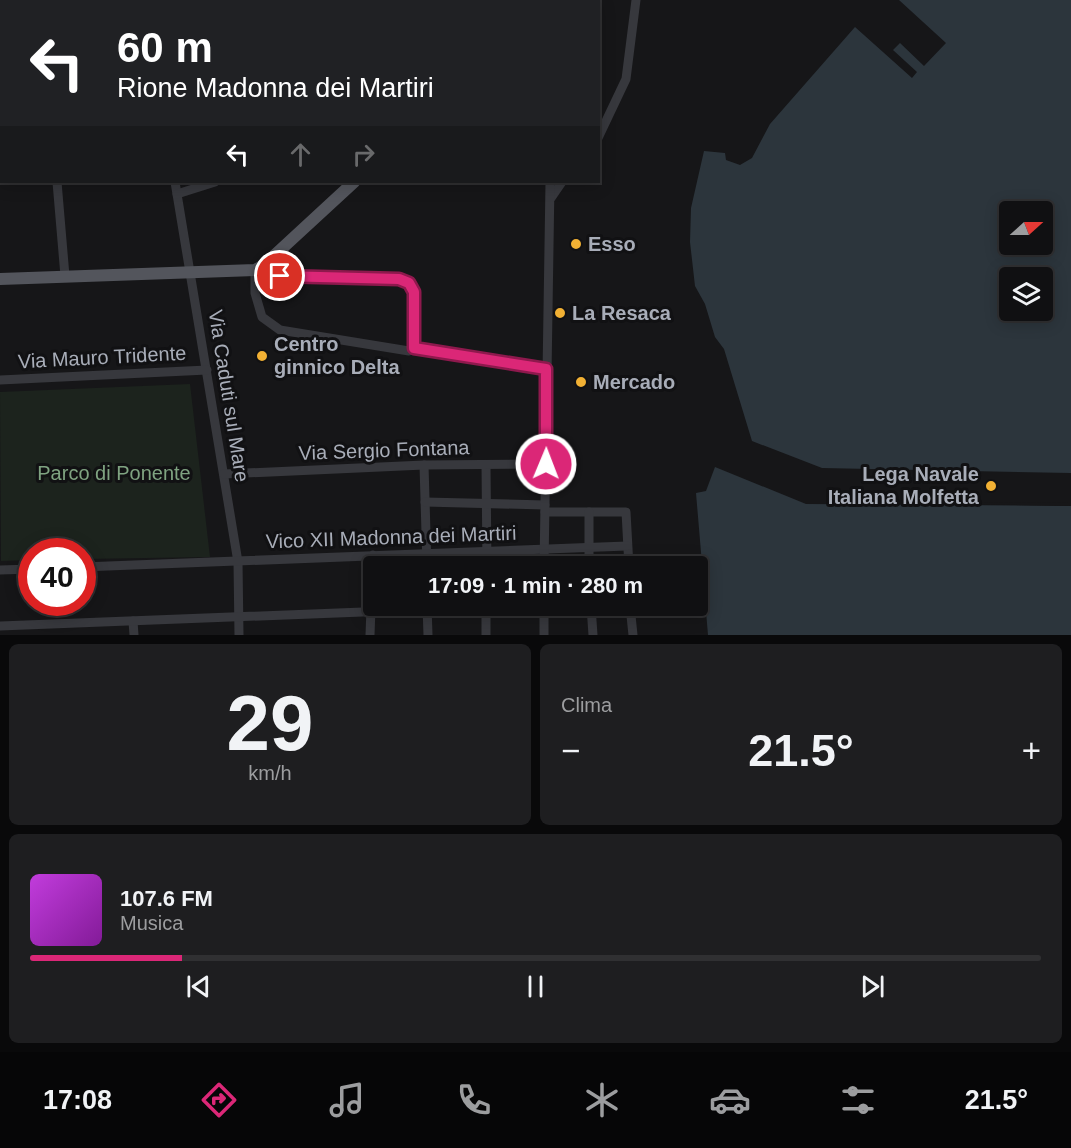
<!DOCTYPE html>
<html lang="it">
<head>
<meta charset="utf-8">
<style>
	body { margin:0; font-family:Helvetica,sans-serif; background:#1e1e20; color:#f1f3f6; height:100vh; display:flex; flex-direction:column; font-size:22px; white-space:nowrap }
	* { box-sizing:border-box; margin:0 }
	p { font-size:20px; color:#9c9d9f }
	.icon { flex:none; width:33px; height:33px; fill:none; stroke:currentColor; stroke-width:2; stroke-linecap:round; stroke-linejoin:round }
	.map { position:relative; height:635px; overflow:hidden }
	.side { display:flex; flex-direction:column; gap:9px; padding:9px; background:#09090a; flex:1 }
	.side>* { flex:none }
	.top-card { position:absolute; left:0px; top:0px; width:600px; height:183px; box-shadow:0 3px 15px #0003,0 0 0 2px #303032; background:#202124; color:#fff; overflow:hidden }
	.needle { width:39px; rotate:69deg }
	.buttons { position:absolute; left:999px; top:201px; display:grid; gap:12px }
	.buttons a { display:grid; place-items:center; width:54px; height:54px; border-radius:6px; background:#101012; box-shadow:0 3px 15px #0003,0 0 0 2px #303032; font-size:30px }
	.speed { position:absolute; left:18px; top:538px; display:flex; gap:12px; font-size:30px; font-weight:700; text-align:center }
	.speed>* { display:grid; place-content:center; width:78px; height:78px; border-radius:50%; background:#101012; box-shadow:0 3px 15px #0003,0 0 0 2px #303032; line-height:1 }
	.speed .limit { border:9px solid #d22; background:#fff; color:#111 }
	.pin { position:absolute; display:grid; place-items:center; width:51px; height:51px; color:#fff; margin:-26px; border:3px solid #fff; border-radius:50%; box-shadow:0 2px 6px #0007 }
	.me { position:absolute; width:66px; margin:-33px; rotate:1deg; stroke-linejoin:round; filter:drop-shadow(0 0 4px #0008) }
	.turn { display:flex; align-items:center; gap:21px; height:126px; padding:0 18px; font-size:27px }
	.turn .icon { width:78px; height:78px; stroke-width:2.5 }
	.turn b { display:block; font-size:42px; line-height:51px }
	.lanes { display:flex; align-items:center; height:57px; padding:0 18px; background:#0003; justify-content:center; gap:30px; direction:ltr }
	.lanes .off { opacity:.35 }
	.big { font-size:45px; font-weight:800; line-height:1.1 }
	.side .tile { flex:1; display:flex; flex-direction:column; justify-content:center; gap:9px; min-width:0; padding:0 21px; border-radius:9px; background:#1e1e20 }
	.side .dial { align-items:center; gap:0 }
	.dial b { font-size:78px; line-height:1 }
	.song { display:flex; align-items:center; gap:18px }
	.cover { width:72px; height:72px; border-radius:9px; background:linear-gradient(135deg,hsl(290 70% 55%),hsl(290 70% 35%)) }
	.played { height:6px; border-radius:3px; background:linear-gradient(90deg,#db2777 15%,#303032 15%) }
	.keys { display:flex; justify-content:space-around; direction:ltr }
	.heat { display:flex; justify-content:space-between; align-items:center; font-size:33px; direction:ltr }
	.side .tiles { flex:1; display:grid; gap:9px; grid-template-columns:1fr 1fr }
	.tile:last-child { grid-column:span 2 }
	.trip { position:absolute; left:363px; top:556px; width:345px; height:60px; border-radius:6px; background:#101012; box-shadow:0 3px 15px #0003,0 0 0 2px #303032; font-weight:800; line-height:60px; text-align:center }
	.menu { display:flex; height:96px; justify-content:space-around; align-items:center; background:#060607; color:#9c9d9f }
	.menu .icon { width:42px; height:42px }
	.menu .on { color:#db2777 }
	.menu b { font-size:27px; color:#f1f3f6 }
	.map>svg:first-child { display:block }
	.green { fill:#1c231d }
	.water { fill:#2c353c; fill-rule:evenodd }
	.pier { fill:#161618 }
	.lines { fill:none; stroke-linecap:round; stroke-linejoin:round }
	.minor { stroke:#37383d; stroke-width:9 }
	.major { stroke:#53555c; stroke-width:12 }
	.route-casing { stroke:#8e194d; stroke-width:15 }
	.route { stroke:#db2777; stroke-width:10 }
	.poi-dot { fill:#f2b134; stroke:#111113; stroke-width:2 }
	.labels { text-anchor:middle; stroke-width:6; stroke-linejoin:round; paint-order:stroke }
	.poi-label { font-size:20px; font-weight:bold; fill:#a8adb8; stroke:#111113; text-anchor:start }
	.street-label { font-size:20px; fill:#a8adb8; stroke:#111113 }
	.park-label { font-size:20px; fill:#7fa381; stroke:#111113 }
</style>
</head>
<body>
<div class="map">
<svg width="1071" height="635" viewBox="0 0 1071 635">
	<rect width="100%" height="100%" fill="#161618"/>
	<!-- green -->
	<polygon class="green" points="190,384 210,557 83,559 82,552 32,552 31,560 1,561 0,392"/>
	<!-- water -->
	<g class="water">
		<path d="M899 0H1071V473L822 468 752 441 724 349 715 337 705 304 695 286 690 242 691 208 704 151 725 153 726 160 740 165 752 158 770 124 855 27 912 78 917 72 893 50 900 43 924 66 946 43ZM1010 212H1042V244H1010ZM1010 278H1042V310H1010Z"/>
		<polygon points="715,467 806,504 1071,506 1071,635 708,635 696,493 706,491"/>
	</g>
	<!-- pier -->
	<polygon class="pier" points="963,502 1071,503 1071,506 963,504"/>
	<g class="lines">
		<!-- minor -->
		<g class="minor">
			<polyline points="72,0 74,2"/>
			<polyline points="495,0 495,2"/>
			<polyline points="231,2 231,0"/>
			<polyline points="322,2 323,0"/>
			<polyline points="380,2 380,0"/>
			<polyline points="0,29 2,30"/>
			<polyline points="598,138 626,79 636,0"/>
			<polyline points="0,154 2,154"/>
			<polyline points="57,182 65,276"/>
			<polyline points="175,182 238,562 239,635"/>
			<polyline points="177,194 215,182"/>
			<polyline points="551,198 562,182"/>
			<polyline points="255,270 255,293 262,317 280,330 409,351 414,348 423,349 546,369"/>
			<path d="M255 270 265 276 399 279C422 289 414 326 414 348"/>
			<polyline points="0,380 207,370"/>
			<polyline points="424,465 427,567"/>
			<polyline points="486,465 487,567"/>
			<polyline points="224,474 424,465 546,464"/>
			<polyline points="425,502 545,505"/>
			<polyline points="545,512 626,512 629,567"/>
			<polyline points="589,512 589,567"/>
			<polyline points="82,567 627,546"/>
			<polyline points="544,567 550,182"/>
			<polyline points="0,570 32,569"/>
			<polyline points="427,606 428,635"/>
			<polyline points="591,606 593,635"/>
			<polyline points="630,606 633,635"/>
			<polyline points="544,609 609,606"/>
			<polyline points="133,621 134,635"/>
			<polyline points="0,626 515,606"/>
			<polyline points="370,635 373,555"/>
			<polyline points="486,635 486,606"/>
			<polyline points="544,635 544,606"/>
		</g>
		<!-- major -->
		<g class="major">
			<polyline points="552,2 552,0"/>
			<polyline points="0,279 255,270 264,265 354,182"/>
		</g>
	</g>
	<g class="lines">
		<defs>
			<polyline id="route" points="280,276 399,279 409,283 414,292 414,348 546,369 546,464"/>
		</defs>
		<!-- route casing -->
		<use href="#route" class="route-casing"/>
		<!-- route -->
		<use href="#route" class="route"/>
	</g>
	<!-- markers -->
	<g class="poi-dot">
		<circle cx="576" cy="244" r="6"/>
		<circle cx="560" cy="313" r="6"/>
		<circle cx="262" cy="356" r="6"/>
		<circle cx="581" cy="382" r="6"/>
		<circle cx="991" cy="486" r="6"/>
	</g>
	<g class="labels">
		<!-- poi labels -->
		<g class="poi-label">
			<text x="588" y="251">Esso</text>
			<text x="572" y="320">La Resaca</text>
			<text x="274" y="351">Centro<tspan x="274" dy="23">ginnico Delta</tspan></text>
			<text x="593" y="389">Mercado</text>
			<text x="979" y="481" text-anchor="end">Lega Navale<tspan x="979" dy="23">Italiana Molfetta</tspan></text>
		</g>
		<!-- street labels -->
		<g class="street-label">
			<text transform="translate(102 357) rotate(-3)" y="7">Via Mauro Tridente</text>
			<text transform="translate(229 396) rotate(81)" y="7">Via Caduti sul Mare</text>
			<text transform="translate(384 450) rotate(-2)" y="7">Via Sergio Fontana</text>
			<text transform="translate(391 537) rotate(-2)" y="7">Vico XII Madonna dei Martiri</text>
		</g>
		<!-- park labels -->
		<g class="park-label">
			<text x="114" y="480">Parco di Ponente</text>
		</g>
	</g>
</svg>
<div class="buttons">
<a><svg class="needle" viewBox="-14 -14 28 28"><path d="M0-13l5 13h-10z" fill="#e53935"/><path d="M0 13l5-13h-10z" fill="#9c9d9f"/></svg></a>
<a><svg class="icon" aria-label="layers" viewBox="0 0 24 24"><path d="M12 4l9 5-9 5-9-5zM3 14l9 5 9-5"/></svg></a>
</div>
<div class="speed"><div class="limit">40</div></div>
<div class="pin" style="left:280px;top:276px;background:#d93025"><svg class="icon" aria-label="arrive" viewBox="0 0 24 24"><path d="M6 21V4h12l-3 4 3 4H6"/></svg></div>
<svg class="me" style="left:546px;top:464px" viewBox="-20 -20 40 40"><circle r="17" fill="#db2777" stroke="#fff" stroke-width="3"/><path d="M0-11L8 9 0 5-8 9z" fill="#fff"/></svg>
<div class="trip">17:09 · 1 min · 280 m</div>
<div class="top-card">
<div class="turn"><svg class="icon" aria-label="left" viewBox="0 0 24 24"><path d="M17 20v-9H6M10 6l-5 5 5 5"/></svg><div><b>60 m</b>Rione Madonna dei Martiri</div></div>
<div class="lanes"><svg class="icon" aria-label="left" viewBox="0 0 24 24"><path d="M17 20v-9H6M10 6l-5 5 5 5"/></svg><svg class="icon off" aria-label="ahead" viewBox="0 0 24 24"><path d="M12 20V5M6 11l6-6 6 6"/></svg><svg class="icon off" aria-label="right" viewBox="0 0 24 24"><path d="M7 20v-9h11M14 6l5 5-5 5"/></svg></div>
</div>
</div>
<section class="side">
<div class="tiles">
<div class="tile dial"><b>29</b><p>km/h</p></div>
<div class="tile"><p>Clima</p>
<div class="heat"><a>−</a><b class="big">21.5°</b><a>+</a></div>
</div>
<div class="tile">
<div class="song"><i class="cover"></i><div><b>107.6 FM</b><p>Musica</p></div></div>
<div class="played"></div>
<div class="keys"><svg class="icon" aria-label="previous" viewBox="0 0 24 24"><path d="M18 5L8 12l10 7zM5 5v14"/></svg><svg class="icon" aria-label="pause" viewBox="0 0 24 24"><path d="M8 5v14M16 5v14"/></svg><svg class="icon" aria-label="next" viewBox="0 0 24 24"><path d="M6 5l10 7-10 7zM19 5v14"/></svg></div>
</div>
</div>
</section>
<nav class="menu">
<b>17:08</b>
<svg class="icon on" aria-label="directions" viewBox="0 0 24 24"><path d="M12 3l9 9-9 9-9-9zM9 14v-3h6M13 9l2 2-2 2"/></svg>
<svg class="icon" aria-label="music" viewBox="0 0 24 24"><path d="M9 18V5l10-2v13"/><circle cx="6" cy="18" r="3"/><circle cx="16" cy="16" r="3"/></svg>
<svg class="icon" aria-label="phone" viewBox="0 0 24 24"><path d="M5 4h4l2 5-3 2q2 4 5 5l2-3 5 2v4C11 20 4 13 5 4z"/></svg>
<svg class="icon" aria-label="climate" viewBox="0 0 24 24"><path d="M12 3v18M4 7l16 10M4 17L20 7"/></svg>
<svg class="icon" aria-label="car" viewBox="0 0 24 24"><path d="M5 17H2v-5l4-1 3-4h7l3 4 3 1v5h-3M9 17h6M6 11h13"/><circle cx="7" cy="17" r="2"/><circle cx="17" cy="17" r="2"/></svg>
<svg class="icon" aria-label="filters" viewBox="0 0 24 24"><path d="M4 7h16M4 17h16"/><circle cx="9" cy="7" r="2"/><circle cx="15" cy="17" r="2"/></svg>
<b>21.5°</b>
</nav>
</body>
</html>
